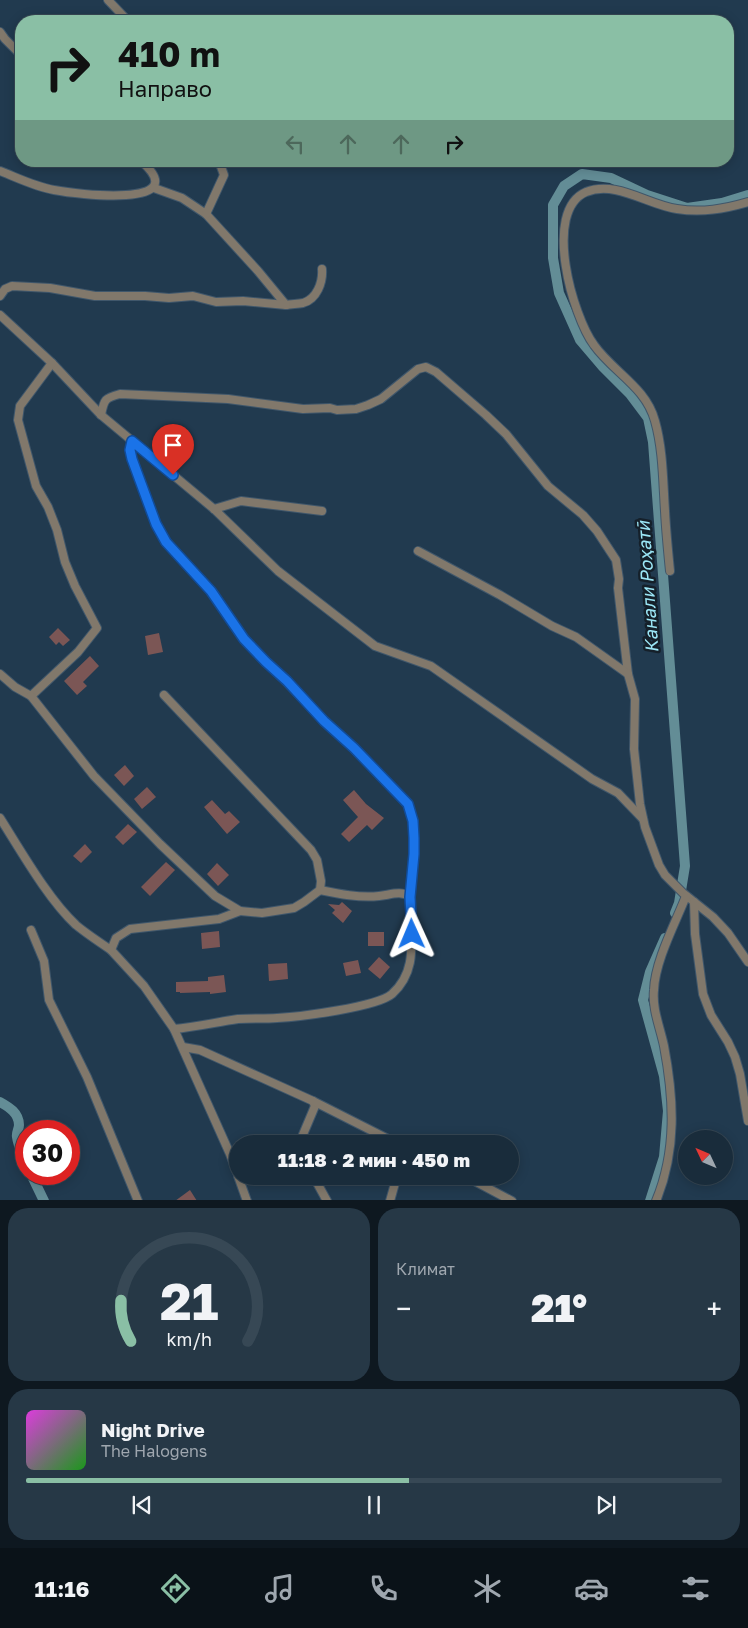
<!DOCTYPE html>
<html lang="ru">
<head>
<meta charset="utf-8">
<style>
	body { margin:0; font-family:"Golos Text",sans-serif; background:#263846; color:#f1f3f6; height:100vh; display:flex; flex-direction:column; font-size:19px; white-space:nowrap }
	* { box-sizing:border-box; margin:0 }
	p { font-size:16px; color:#9fa7af }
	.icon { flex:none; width:28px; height:28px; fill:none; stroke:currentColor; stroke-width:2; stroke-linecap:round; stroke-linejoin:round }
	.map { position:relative; height:1200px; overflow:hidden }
	.sheet { display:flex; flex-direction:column; gap:8px; padding:8px; background:#0e1820; flex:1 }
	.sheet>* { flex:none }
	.hud { position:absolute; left:15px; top:15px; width:719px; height:152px; border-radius:20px; box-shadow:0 2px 12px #0003,0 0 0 1px #374855; background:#8abfa5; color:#111; overflow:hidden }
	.needle { width:32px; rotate:314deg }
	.fabs { position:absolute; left:678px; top:1130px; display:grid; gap:10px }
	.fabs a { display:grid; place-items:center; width:55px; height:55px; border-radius:50%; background:#192c3b; box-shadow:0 2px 12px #0003,0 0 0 1px #374855; font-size:25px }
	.speed { position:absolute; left:15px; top:1120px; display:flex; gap:10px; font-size:25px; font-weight:700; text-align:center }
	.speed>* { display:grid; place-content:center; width:65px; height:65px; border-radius:50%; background:#192c3b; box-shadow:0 2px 12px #0003,0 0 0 1px #374855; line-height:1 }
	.speed .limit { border:8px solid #d22; background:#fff; color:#111 }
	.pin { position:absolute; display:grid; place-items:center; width:42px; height:42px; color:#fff; margin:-51px -21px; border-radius:50% 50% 50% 0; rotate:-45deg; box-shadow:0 0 5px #0007 }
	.pin .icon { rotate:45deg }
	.me { position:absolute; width:55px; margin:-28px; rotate:359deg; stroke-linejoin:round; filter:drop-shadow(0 0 4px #0008) }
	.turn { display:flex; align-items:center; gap:18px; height:105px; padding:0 20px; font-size:22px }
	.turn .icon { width:65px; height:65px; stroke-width:2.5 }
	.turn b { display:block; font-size:35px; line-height:42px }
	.lanes { display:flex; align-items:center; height:48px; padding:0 20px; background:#0003; justify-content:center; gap:25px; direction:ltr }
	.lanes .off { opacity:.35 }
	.big { font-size:38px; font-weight:800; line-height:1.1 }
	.sheet .card { flex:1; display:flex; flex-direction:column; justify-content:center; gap:8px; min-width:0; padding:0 18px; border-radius:20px; background:#263846 }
	.sheet .dial { align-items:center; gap:0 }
	.dial svg { height:130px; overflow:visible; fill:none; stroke:#374855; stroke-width:7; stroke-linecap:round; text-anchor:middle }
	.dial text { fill:#f1f3f6; stroke:none }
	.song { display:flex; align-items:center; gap:15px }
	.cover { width:60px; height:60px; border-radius:8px; background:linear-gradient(135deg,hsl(300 70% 55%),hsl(120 70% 35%)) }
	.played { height:5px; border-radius:2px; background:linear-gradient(90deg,#8abfa5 55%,#374855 55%) }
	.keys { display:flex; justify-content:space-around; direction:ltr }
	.heat { display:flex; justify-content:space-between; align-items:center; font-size:28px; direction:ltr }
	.sheet .tiles { flex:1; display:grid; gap:8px; grid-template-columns:1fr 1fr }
	.card:last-child { grid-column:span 2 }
	.trip { position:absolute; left:229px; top:1135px; width:290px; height:50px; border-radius:25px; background:#192c3b; box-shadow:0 2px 12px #0003,0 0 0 1px #374855; font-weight:800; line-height:50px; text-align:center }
	.menu { display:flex; height:80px; justify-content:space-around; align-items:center; background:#0a1218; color:#9fa7af }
	.menu .icon { width:35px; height:35px }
	.menu .current { color:#8abfa5 }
	.menu b { font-size:22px; color:#f1f3f6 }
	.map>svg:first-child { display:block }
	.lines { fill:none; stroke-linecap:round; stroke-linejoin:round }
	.canal { stroke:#638d96; stroke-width:10 }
	.building { fill:#7b5655 }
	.street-casing { stroke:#40576b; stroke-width:10 }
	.street { stroke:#81786b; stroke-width:8 }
	.route-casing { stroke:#114b97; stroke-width:12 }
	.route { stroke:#1a73e8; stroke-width:9 }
	.labels { text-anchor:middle; stroke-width:5; stroke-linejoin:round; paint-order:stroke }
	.water-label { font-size:18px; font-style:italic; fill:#9be6f6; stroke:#15202a }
</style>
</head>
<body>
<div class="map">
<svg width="748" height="1201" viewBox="0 0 748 1201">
	<rect width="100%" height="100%" fill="#213a4f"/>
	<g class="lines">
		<!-- canal -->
		<g class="canal">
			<polyline points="675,913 679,903 685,866 653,442 648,418 630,394 603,367 580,340 559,293 553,258 553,205 564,186 582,174 611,178 647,195 687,208 722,203 748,195"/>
			<path d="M0 1102C9 1107 19 1113 19 1125 19 1129 16 1133 17 1137 18 1146 23 1155 26 1163"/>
			<polyline points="31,1174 44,1201"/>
			<polyline points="650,1201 664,1157 668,1111 664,1076 643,1000 650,972 665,938"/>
		</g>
	</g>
	<!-- building -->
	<g class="building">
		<polygon points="58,628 70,640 63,646 59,642 56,645 49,637"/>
		<polygon points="159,633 163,652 148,655 145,636"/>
		<polygon points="90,656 99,666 83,682 87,686 77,695 64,681"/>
		<polygon points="125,765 134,776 124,786 114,775"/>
		<polygon points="147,787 156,797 142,809 134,799"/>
		<polygon points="354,790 366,804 384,818 372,830 367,825 349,842 341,834 358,817 343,800"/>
		<polygon points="212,800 225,814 229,811 240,822 227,834 204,807"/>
		<polygon points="128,824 137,832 123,845 115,837"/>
		<polygon points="85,844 92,852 81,863 73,856"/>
		<polygon points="166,862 175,870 150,896 141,887"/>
		<polygon points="217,863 229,875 218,886 207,874"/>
		<polygon points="342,902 352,911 343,923 332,913 335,910 328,904 339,905"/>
		<polygon points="219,931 220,947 202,949 201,933"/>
		<rect x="368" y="932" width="16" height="14"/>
		<polygon points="379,957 390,967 380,979 368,969"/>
		<polygon points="358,960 361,973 346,976 343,963"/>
		<polygon points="287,963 288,979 269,981 268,964"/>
		<polygon points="224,975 226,992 210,994 210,992 180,993 180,992 176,992 176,982 208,981 208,977"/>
		<polygon points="190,1190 197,1201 175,1201"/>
	</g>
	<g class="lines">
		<defs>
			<g id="street">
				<polyline points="108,0 128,21"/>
				<polyline points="0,32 5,39 21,55"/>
				<path d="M0 171C18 178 36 187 54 190 75 194 196 209 141 161"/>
				<path d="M154 188 182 198 206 214 258 271 286 305C291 304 297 304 303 303 317 299 323 282 322 269"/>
				<polyline points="206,214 224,175 219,161"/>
				<polyline points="0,296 5,289 12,286 50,288 95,296 145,296 169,298 193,296 216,302 243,301 286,305"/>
				<polyline points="0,315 52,363 101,415 214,509 278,571 375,646 431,666 592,779 618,793 643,819"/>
				<path d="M101 415C104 399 105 398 120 394L228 399 303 409 330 408 337 410 356 409 368 405 381 399 418 369 426 367 436 372 486 415 506 434 548 486 583 515 597 531 616 560 619 579 618 588 628 674 635 699 634 749 640 804 645 827 659 865 665 875 683 893 713 917 728 933 748 962"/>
				<polyline points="132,441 130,450 132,459 156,524 166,542 211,591 244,639 325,721 353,748 408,804 413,821 414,854 410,897"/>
				<polyline points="214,509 241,501 322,511"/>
				<polyline points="418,551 500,595 552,626 576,637 628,674"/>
				<path d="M670 571C668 551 666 531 665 511 663 481 663 449 655 421 646 387 613 372 594 345 573 317 542 211 586 192 616 180 648 205 677 209 702 213 724 209 748 202"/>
				<polyline points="0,674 15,687 31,696 78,652 97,628 75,586 65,562 57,530 48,507 36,486 18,420 20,406 52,363"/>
				<polyline points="164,695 311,850 317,860 321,881 320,890 304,902 294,908 262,913 240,911"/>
				<polyline points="31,696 94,776 160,844 215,896 240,911 219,919 130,929 116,938 111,950 144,986 174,1029 230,1154 238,1175"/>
				<path d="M0 818C21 851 48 899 76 925 87 934 99 942 111 950"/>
				<polyline points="694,902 695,934 703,994 711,1015 728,1042 735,1057 740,1074 748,1121"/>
				<polyline points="31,930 44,961 49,1000 87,1077 138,1201"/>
				<path d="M174 1029C196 1027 217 1022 238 1019 251 1018 264 1019 277 1018 299 1017 377 1007 392 994 414 974 412 950 411 923 411 915 412 905 410 897 401 890 390 895 379 896 359 898 339 894 320 890"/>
				<polyline points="183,1047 200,1050 313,1101 315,1106 299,1144"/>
				<polyline points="313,1101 398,1144"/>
				<polyline points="238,1176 247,1201"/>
				<polyline points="309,1176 316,1181 327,1201"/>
				<polyline points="465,1176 512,1201"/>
				<polyline points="390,1201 397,1176"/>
				<path d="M656 1201C677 1150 674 1099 664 1046 660 1027 652 1009 654 990 655 961 675 924 686 896"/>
			</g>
		</defs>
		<!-- street casing -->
		<use href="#street" class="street-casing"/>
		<!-- street -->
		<use href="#street" class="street"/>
	</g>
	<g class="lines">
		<defs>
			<polyline id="route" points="173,475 132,441 130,450 132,459 156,524 166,542 211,591 244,639 266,662 287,681 324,721 354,748 408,804 413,821 414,838 414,854 410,897 412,934"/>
		</defs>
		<!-- route casing -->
		<use href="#route" class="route-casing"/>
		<!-- route -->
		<use href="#route" class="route"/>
	</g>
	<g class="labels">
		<!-- water labels -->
		<g class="water-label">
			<text transform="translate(648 587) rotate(-94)" y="6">Канали Роҳатӣ</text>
		</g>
	</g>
</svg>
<div class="fabs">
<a><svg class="needle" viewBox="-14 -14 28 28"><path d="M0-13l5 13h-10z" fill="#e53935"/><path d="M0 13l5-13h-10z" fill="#9fa7af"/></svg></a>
</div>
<div class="speed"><div class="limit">30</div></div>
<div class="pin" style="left:173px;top:475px;background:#d93025"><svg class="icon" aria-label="arrive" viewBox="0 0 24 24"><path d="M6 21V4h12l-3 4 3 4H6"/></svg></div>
<svg class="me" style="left:412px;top:934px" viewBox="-20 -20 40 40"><path d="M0-17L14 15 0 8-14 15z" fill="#1a73e8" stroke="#fff" stroke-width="4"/></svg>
<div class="trip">11:18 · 2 мин · 450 m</div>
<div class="hud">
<div class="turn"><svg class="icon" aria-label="right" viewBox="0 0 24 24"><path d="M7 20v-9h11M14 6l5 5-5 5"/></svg><div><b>410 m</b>Направо</div></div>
<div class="lanes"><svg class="icon off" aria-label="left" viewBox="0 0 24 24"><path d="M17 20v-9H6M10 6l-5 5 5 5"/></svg><svg class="icon off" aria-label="ahead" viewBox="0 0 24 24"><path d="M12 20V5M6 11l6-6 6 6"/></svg><svg class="icon off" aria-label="ahead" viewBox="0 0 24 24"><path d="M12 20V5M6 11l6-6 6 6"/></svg><svg class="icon" aria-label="right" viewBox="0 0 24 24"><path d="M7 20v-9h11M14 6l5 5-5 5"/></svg></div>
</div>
</div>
<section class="sheet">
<div class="tiles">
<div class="card dial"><svg viewBox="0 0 100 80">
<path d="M14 69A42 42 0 1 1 86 69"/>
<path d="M14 69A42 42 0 0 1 8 44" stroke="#8abfa5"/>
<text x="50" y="56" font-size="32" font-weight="700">21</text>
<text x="50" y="72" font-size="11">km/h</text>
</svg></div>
<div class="card"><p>Климат</p>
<div class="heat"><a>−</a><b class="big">21°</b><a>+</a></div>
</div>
<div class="card">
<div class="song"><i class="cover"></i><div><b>Night Drive</b><p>The Halogens</p></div></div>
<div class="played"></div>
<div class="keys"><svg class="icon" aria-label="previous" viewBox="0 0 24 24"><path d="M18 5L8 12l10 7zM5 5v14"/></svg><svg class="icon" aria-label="pause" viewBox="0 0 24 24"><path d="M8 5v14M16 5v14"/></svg><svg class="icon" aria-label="next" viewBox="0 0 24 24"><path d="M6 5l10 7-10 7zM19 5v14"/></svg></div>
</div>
</div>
</section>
<nav class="menu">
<b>11:16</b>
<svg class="icon current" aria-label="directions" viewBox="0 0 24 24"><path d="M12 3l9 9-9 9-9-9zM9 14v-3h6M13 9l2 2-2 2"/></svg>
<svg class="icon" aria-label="music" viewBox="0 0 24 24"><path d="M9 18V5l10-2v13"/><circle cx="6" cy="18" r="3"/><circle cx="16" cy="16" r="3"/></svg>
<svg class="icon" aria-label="phone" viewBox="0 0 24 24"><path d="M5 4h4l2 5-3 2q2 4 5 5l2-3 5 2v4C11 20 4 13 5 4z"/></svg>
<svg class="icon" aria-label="climate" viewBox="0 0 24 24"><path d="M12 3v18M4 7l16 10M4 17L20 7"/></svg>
<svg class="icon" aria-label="car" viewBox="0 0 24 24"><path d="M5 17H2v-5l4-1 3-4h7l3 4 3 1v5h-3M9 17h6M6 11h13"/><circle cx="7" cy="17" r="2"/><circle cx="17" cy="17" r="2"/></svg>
<svg class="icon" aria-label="filters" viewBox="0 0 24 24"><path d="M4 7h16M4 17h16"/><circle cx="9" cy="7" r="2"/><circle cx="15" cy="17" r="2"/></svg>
</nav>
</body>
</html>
